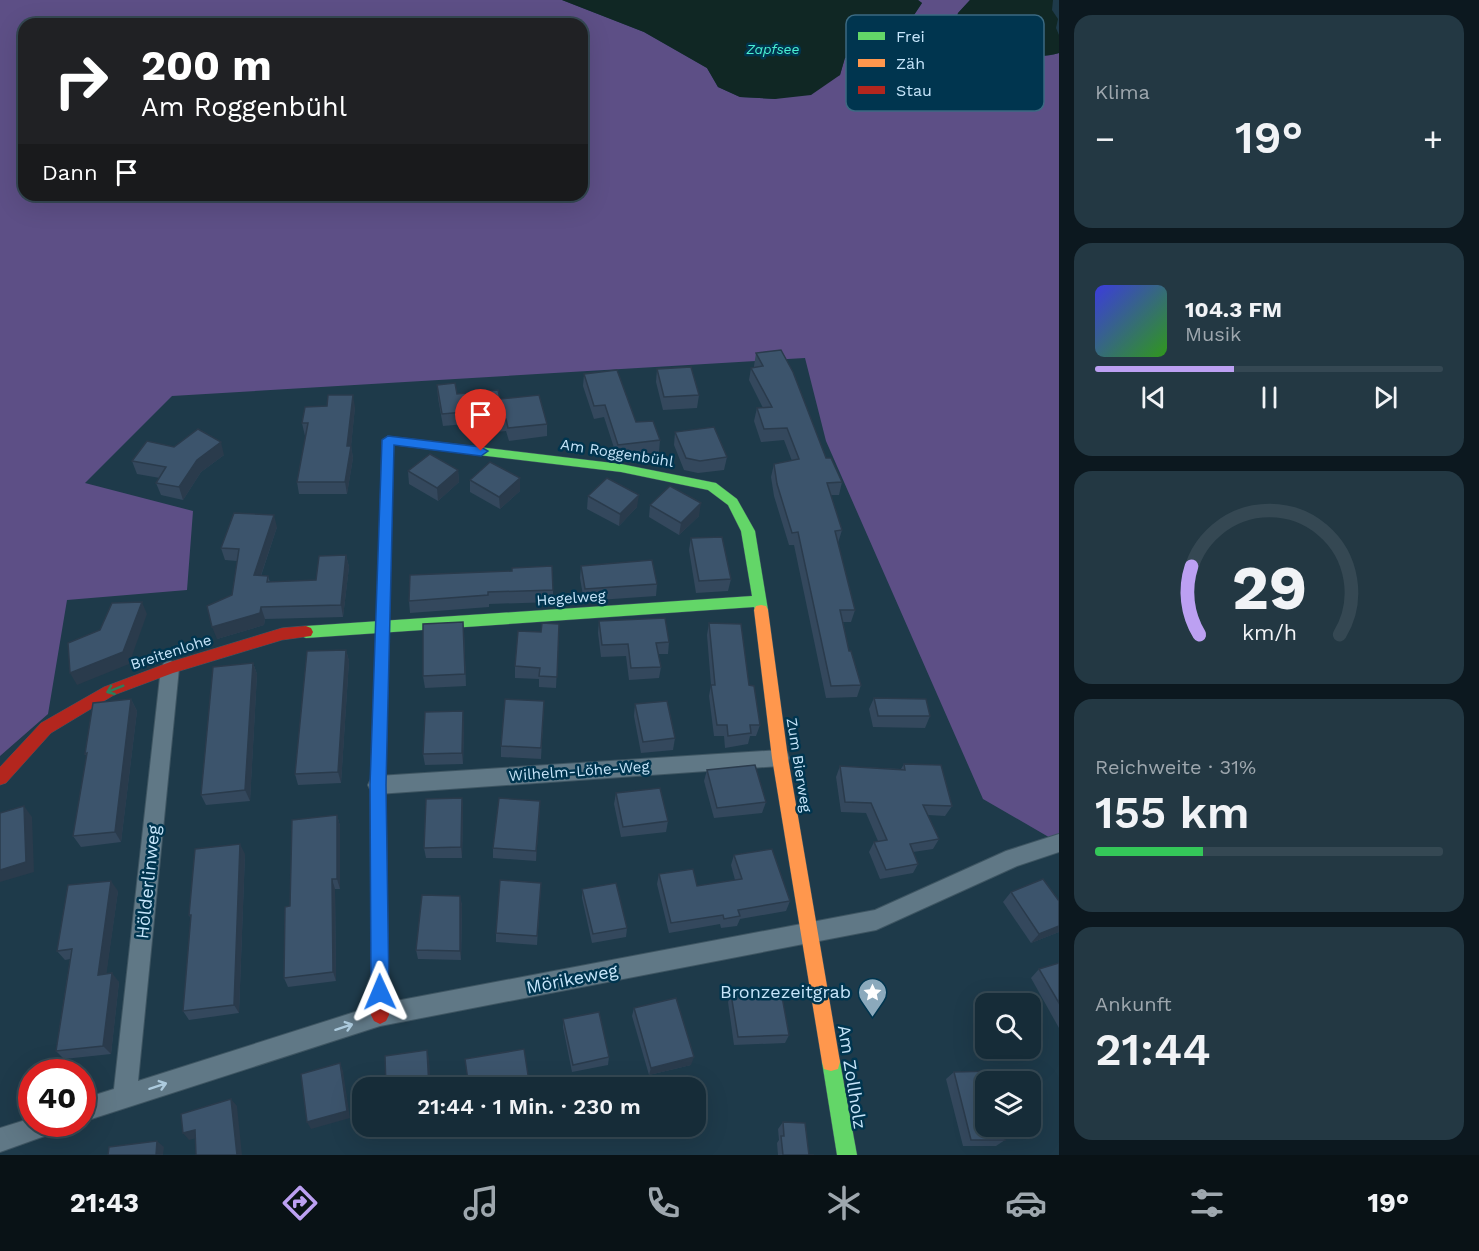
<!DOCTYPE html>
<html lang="de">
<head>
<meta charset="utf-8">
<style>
	body { margin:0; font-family:"Work Sans",sans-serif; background:#233843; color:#f1f3f6; height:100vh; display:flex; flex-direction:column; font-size:22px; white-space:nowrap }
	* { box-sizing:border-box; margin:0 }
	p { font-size:20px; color:#9ea7ae }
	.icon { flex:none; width:33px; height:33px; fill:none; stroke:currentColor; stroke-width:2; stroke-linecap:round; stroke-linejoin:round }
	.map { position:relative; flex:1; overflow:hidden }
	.panel { display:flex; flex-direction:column; gap:15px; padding:15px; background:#0c181f; width:420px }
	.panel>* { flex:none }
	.hud { position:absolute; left:18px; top:18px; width:570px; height:183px; border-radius:18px; box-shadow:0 6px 24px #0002,0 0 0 2px #354853; background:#202124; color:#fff; overflow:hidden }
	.controls { position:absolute; left:975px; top:993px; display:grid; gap:12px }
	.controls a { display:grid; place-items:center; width:66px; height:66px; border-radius:12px; background:#162c38; box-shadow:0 6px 24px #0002,0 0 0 2px #354853; font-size:30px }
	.speed { position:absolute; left:18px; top:1059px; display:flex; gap:12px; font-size:30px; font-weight:700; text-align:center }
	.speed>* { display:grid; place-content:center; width:78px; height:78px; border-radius:50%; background:#162c38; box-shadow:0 6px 24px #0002,0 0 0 2px #354853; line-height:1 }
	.speed .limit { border:9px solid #d22; background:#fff; color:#111 }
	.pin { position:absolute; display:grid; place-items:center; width:51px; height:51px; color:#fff; margin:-62px -26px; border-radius:50% 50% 50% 0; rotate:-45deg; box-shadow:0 0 6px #0007 }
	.pin .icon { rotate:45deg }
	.me { position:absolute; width:66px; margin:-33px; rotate:359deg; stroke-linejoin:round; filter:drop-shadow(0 0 4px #0008) }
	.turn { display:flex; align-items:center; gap:21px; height:126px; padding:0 24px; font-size:27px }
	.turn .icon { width:78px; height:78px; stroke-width:2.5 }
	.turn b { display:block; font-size:42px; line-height:51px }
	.then { display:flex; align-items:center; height:57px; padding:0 24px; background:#0003; gap:12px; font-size:22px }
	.big { font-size:45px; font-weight:600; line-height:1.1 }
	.panel .card { flex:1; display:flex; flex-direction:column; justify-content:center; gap:9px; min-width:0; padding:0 21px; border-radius:18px; background:#233843 }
	.panel .dial { align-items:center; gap:0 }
	.dial svg { height:156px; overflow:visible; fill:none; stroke:#354853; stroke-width:7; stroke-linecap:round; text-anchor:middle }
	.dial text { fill:#f1f3f6; stroke:none }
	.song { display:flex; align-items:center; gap:18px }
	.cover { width:72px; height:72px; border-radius:9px; background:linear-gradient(135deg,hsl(240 70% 55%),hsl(110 70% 35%)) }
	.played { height:6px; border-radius:3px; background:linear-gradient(90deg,#bca0f2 40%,#354853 40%) }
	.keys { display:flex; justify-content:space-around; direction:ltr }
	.heat { display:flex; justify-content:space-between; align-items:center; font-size:33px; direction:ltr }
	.charge { height:9px; border-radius:4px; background:linear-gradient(90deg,#34c759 31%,#354853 0) }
	.trip { position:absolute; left:352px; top:1077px; width:354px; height:60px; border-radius:18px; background:#162c38; box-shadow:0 6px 24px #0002,0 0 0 2px #354853; font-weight:600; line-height:60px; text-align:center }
	.tabs { display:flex; height:96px; justify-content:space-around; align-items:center; background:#091216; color:#9ea7ae }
	.tabs .icon { width:42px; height:42px }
	.tabs .selected { color:#bca0f2 }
	.tabs b { font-size:27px; color:#f1f3f6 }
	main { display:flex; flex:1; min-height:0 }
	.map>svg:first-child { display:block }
	.green { fill:#5d4f86; fill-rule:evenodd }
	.water { fill:#102724 }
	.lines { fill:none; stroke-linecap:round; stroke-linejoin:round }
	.street-casing { stroke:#3e5562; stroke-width:2 }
	.fast-casing { stroke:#3e5562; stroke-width:1 }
	.slow-casing { stroke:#3e5562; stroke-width:1 }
	.jam-casing { stroke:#3e5562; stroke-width:1 }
	.street { fill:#607886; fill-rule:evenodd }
	.fast { fill:#63d668; fill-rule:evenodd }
	.slow { fill:#ff974d; fill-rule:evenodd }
	.jam { fill:#b3261e; fill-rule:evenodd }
	.wall { fill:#34485d }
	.shaded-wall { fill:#2a3b4c }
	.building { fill:#3c546c; stroke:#2a3b4c; stroke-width:1.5 }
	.oneway { stroke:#2d7d5a }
	.oneway2 { stroke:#accadd }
	.route { fill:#1a73e8; stroke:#114b97; stroke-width:1.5 }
	.labels { text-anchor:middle; stroke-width:5; stroke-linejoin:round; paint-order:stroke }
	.far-water-label { font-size:14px; font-style:italic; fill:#4af0d2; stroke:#00354f }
	.street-label { font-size:15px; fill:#c6e5fa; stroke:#00354f }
	.near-street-label { font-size:18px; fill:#c6e5fa; stroke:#00354f }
	.near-poi-label { font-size:18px; fill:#c6e5fa; stroke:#00354f; text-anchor:end }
	.key { fill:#00354f; stroke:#3b6a82; stroke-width:1.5 }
	.key-label { font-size:16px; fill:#c6e5fa }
</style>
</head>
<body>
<main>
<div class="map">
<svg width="1059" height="1155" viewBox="0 0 1059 1155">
	<rect width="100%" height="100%" fill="#1e3a4a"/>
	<!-- green -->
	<g class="green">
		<path d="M0 0H562L644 32 707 68 718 87 740 97 775 99 840 75 845 57C866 54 902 54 919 66 944 60 973 48 998 49 1021 50 1034 61 1059 53V843L983 799 826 441 805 358 172 396 85 483 193 511 187 590 67 600 48 714 0 756ZM24 24H582V195H24Z"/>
		<path d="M918 0H970L958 13 956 20C946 27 934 26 923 34L874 24 877 18 914 15 922 3Z"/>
	</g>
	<!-- water -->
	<path class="water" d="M562 0H918L922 3 914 15 877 18 873 22 874 25 923 34C934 26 946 27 956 20L958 13 970 0H1053L1052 10 1058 19 1056 28 1059 35V53C1033 61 1013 48 987 50L983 64 969 72 919 66 910 60 858 55 845 58 840 75 811 95 775 99 740 97 718 87 707 68 644 32Z"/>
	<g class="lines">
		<defs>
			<g id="street">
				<polygon points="170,661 176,663 179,668 138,1081 380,1004 875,910 1006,851 1059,834 1059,852 1017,866 876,930 380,1026 82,1122 82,1099 114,1089 161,668 164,663"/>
				<polygon points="780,750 787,752 789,758 787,764 780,766 378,794 371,791 368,785 371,779 378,776"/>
				<polygon points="32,1118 32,1124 60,1124 56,1132 0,1152 0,1128"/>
			</g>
			<g id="fast">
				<polygon points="388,436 621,464 716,483 737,499 755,531 768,610 766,614 756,614 754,607 306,638 301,636 299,632 301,628 306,626 752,596 741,531 728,505 708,490 621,472 394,445 393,472 387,476 381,472 382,440"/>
				<polygon points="831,1053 838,1055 840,1062 857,1155 837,1155 822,1062 824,1055"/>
			</g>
			<g id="slow">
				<polygon points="387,468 393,472 387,718 385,722 380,724 375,722 373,718 381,472"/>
				<polygon points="761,605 766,606 768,610 788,758 840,1062 838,1069 831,1071 824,1069 822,1062 772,758 754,610 756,606"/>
			</g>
			<g id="jam">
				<polygon points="306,626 311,628 313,632 311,636 282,640 173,673 114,695 51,733 6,783 0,785 0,767 41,723 104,687 170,662 282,628"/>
				<polygon points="380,712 385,714 387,718 386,785 389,1015 386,1021 380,1024 374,1021 371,1015 370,785 373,718 375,714"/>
			</g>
		</defs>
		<!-- street casing -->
		<use href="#street" class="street-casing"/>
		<!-- fast casing -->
		<use href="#fast" class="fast-casing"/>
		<!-- slow casing -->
		<use href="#slow" class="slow-casing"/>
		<!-- jam casing -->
		<use href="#jam" class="jam-casing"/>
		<!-- street -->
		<use href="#street" class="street"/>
		<!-- fast -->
		<use href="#fast" class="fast"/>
		<!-- slow -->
		<use href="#slow" class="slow"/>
		<!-- jam -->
		<use href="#jam" class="jam"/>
	</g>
	<!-- wall -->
	<g class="wall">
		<polygon points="756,353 842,482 839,495 831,495 842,530 838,543 855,610 851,622 843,622 849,651 861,685 857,697 826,698 794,545 789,545 774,496 771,477 774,464 792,461 784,440 761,442 754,421 757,408 763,408 749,380 751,368 754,367 754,366"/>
		<polygon points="657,369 699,395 697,408 663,410 656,382"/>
		<polygon points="584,374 636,422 660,440 659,452 617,457 604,417 594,419 583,386"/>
		<polygon points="437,385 457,394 500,399 547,424 547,436 509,441 506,431 467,435 465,424 443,426 438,398"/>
		<polygon points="355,407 351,446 353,458 347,494 299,494 297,482 306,436 305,436 302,423"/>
		<polygon points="675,432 727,457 724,470 698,473 684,470 674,445"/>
		<polygon points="174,447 224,455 201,472 183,500 161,495 156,483 160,478 137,474 132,461"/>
		<polygon points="458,470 459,482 438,501 409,484 408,471"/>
		<polygon points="470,480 520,491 500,509 470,492"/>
		<polygon points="588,496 637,507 619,526 587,509"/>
		<polygon points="650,505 699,516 679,535 649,517"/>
		<polygon points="277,527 261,576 268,576 270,582 316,580 346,555 349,567 343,617 265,619 264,625 217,639 232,595 237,561 225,560 221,548"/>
		<polygon points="691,538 731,579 728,591 696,593 689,550"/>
		<polygon points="581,566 657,584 656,596 584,601 580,578"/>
		<polygon points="410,575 553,590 553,602 489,604 489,607 410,613 409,601"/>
		<polygon points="599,621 669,642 668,654 658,654 661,667 659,678 629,680 626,656 601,657 598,633"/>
		<polygon points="709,623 760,725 756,736 750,736 748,744 725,748 724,736 714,736 709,696 711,685 707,635"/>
		<polygon points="559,624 556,688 539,687 539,679 515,678 515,666 541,632"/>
		<polygon points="464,633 466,686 425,688 423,676"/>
		<polygon points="346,650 349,661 341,783 298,785 295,774"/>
		<polygon points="253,663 257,674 250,801 206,805 201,795"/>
		<polygon points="874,698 930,716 925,728 873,727 869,709"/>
		<polygon points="131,699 137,711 121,842 81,847 73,836 87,757 85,754"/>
		<polygon points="544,701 541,759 501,757 501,746"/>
		<polygon points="635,704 675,738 673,750 641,753 634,716"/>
		<polygon points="464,723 463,764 425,765 423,754"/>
		<polygon points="904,764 952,806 945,816 928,815 939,839 933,849 913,852 918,864 913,873 880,879 869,852 874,842 878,841 866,813 841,812 836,777 840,766 901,769"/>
		<polygon points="707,770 766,802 762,813 714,818 704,781"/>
		<polygon points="616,793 668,821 666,832 621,837 614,804"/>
		<polygon points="462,798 463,809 462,858 426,858 424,848"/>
		<polygon points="540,801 536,861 493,858 493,848"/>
		<polygon points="337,815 340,826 340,889 335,889 336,981 288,987 284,978 290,906"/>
		<polygon points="245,854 239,1013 189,1020 183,1011 191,919 189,915"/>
		<polygon points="734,855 790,901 786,911 740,919 737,926 721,928 720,924 669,933 657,884 659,874 697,886 735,880 731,865"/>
		<polygon points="541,883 537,945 496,942 496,933"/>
		<polygon points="582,889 627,928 626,937 592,943 582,898"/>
		<polygon points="118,891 106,974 119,982 111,1054 64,1059 56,1051 70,959 65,960 57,951"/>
		<polygon points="1011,892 1059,932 1031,943 1003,902"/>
		<polygon points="460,896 462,906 461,960 418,959 416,950"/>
		<polygon points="1059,963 1059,1028 1031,978 1039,969"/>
		<polygon points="731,994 789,1035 785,1043 734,1045 728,1002"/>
		<polygon points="634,1008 691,1065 649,1075 632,1016"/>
		<polygon points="563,1019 609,1057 608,1065 572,1072 563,1027"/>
		<polygon points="954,1072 994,1078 1036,1130 1027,1137 1004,1137 1005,1140 996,1146 963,1146 946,1079"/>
		<polygon points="783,1122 809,1155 814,1155 778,1155 777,1143 779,1140 778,1129"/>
		<polygon points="473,1126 488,1126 474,1129"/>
	</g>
	<!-- shaded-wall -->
	<g class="shaded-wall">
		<polygon points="353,395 355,407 351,447 351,446 353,458 347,494 345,482 347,446"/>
		<polygon points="221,442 224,455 201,472 183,500 179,487 197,460"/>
		<polygon points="458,470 459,482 438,501 437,488"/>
		<polygon points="520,478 520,491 500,509 499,497"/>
		<polygon points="639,495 637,507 619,526 620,514"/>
		<polygon points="701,503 699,516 679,535 681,523"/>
		<polygon points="274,515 277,527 257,587 254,575"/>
		<polygon points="346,555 349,567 343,617 341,605"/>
		<polygon points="142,602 147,614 129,664 77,685 70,673"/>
		<polygon points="261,607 265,619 264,625 217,639 212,627"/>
		<polygon points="346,650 349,661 341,783 338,772"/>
		<polygon points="253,663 257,674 250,801 245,790"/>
		<polygon points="131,699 137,711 121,842 115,832"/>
		<polygon points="463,711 464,723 463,764 462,753"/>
		<polygon points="462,798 463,809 462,858 461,847"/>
		<polygon points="540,801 540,812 536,861 536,851"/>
		<polygon points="24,806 32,817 34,872 0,882 0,870"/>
		<polygon points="337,815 340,826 340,889 337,879"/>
		<polygon points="240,844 245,854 239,1013 234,1005"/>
		<polygon points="332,879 335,889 336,981 333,972"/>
		<polygon points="111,881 118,891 105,984 98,975"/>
		<polygon points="460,896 462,906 461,960 460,951"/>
		<polygon points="1059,926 1059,932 1031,943 1039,934"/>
		<polygon points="112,973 119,982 111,1054 103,1046"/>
		<polygon points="427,1050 429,1058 431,1088 429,1088"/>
		<polygon points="694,1057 691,1065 649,1075 651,1068"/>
		<polygon points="340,1063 343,1071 350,1118 311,1129 307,1122"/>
		<polygon points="231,1099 237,1106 242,1155 237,1155"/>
		<polygon points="195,1130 201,1137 189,1140 183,1133"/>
		<polygon points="157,1141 164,1147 163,1155 156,1155"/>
	</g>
	<!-- building -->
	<g class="building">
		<polygon points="781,350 793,372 826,458 831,458 842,482 827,483 842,530 835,531 855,610 840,610 849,651 851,651 861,685 831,686 798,532 792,533 777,484 774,464 799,459 787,428 764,429 757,408 772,407 751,368 763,366 756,353"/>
		<polygon points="691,367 699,395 664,397 657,369"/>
		<polygon points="617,370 636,422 653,421 660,440 618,445 605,405 594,406 584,374"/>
		<polygon points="455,383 457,394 498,390 500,399 539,395 547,424 508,428 506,419 466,423 464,412 442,414 437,385"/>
		<polygon points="328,395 353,395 347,446 351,446 345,482 297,482 308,423 302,423 305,407 327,406"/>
		<polygon points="714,427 727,457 700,461 686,458 675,432"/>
		<polygon points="198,429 221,442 197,460 179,487 156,483 166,467 132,461 147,441 174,447"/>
		<polygon points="430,454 458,470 437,488 408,471"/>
		<polygon points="490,462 520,478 499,497 470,480"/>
		<polygon points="607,478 639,495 620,514 588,496"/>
		<polygon points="670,486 701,503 681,523 650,505"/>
		<polygon points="234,513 274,515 254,575 268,576 267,582 316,580 319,556 346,555 341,605 261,607 260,613 212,627 207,606 232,595 239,549 221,548"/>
		<polygon points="722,537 731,579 699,581 691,538"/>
		<polygon points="652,560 657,584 585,589 581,566"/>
		<polygon points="552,566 553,590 488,592 488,595 409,601 410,575 512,571 512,568"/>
		<polygon points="142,602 123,652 70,673 68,643 100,630 112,603"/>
		<polygon points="665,618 669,642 656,643 661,667 631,668 628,644 602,645 599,621"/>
		<polygon points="463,622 465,674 423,676 423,624"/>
		<polygon points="542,623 559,624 557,677 539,676 540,668 515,666 518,631 541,632"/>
		<polygon points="709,623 741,624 749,685 754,686 760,725 750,725 751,733 728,736 727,725 717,725 711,685 715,685"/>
		<polygon points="346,650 338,772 295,774 307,651"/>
		<polygon points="253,663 245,790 201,795 213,667"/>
		<polygon points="874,698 926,699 930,716 878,716"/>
		<polygon points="131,699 115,832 73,836 87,753 85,754 93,703"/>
		<polygon points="505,699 544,701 541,748 501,746"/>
		<polygon points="667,701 675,738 643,742 635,704"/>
		<polygon points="463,711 462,753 423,754 425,712"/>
		<polygon points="904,764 941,765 952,806 923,805 939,839 910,844 918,864 886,870 874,842 887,840 871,803 845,802 840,766 905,770"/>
		<polygon points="755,765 766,802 717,808 707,770"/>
		<polygon points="660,788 668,821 623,827 616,793"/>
		<polygon points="462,798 461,847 424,848 426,799"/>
		<polygon points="499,798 540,801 536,851 493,848"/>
		<polygon points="24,806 26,862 0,870 0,813"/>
		<polygon points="337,815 337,879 332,879 333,972 284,978 285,907 290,906 292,820"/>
		<polygon points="240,844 234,1005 183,1011 191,915 189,915 195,849"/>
		<polygon points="772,849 790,901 738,910 740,916 724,919 723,915 671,923 659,874 693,869 697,886 742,879 734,855"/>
		<polygon points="1043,879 1059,901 1059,926 1039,934 1011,892"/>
		<polygon points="500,880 541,883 537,936 496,933"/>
		<polygon points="111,881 98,975 112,973 103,1046 56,1051 72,949 57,951 68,885"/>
		<polygon points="616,883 627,928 593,934 582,889"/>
		<polygon points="422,895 460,896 460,951 416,950"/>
		<polygon points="1059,963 1059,1003 1039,969"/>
		<polygon points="781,991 789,1035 738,1037 731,994"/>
		<polygon points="676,998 694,1057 651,1068 634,1008"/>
		<polygon points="599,1012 609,1057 573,1065 563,1019"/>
		<polygon points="524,1049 530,1088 469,1088 465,1059"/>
		<polygon points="427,1050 429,1088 386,1088 385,1056"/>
		<polygon points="340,1063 347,1111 307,1122 301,1074"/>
		<polygon points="992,1071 994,1078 1021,1077 1022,1082 986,1082 986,1126 1030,1126 1030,1110 1036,1130 1002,1131 1005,1140 971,1140 954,1072"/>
		<polygon points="231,1099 237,1155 196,1155 195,1130 183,1133 181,1114"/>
		<polygon points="783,1122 805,1123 809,1155 814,1155 783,1155 781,1136 784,1136"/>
		<polygon points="157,1141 156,1155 108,1155 109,1147"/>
	</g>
	<!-- one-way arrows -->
	<defs><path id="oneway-shaft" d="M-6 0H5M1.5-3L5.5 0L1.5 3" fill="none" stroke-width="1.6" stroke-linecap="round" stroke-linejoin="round" transform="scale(1.5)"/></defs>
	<use class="oneway" href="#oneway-shaft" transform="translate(115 689) rotate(158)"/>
	<g class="oneway2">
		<use href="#oneway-shaft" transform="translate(344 1027) rotate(-18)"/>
		<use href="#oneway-shaft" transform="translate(158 1086) rotate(-18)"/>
	</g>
	<!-- route -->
	<polygon class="route" points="388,436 481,447 488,451 481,456 394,445 386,785 389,992 386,998 380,1001 373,998 371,992 370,785 382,440"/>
	<!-- icons -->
	<defs>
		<symbol id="sight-pin" viewBox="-11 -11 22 30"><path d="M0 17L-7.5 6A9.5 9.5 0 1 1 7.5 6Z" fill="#8ba9bc" stroke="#00354f"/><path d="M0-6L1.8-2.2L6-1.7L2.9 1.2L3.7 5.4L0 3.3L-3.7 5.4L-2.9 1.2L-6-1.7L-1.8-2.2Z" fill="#fff"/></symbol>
	</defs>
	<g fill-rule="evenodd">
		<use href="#sight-pin" x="856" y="976" width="33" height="45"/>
	</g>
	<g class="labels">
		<!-- far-water labels -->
		<g class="far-water-label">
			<text x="773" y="54">Zapfsee</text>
		</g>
		<!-- street labels -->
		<g class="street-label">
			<text transform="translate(617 453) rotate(9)" y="5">Am Roggenbühl</text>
			<text transform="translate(571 598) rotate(-4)" y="5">Hegelweg</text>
			<text transform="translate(171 652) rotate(-18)" y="5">Breitenlohe</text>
			<text transform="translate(799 765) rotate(81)" y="5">Zum Bierweg</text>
			<text transform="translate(579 771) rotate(-4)" y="5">Wilhelm-Löhe-Weg</text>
		</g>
		<!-- near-street labels -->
		<g class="near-street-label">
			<text transform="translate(148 882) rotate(-84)" y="6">Hölderlinweg</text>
			<text transform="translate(572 979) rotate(-11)" y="6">Mörikeweg</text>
			<text transform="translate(852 1077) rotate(81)" y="6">Am Zollholz</text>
		</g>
		<!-- near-poi labels -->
		<g class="near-poi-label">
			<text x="851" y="998">Bronzezeitgrab</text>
		</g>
	</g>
	<!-- legend -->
	<rect x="846" y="15" width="198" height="96" rx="9" class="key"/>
	<rect x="858" y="32" width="27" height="8" fill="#63d668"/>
	<rect x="858" y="59" width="27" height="8" fill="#ff974d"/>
	<rect x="858" y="86" width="27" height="8" fill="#b3261e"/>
	<g class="key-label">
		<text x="896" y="42">Frei</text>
		<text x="896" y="69">Zäh</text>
		<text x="896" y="96">Stau</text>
	</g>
</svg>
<div class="controls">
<a><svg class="icon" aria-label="search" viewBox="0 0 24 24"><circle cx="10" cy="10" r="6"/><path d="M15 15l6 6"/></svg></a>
<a><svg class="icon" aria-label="layers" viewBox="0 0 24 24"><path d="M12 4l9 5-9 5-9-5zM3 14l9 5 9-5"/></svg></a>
</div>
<div class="speed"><div class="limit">40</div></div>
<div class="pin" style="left:481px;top:451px;background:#d93025"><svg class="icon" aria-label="arrive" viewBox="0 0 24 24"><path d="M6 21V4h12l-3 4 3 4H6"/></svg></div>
<svg class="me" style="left:380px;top:992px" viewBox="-20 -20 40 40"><path d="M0-17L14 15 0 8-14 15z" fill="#1a73e8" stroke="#fff" stroke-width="4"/></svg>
<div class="trip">21:44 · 1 Min. · 230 m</div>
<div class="hud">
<div class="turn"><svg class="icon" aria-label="right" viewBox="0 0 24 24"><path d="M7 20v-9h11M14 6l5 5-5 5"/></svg><div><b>200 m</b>Am Roggenbühl</div></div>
<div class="then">Dann<svg class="icon" aria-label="arrive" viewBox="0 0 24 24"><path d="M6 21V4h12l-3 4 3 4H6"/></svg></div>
</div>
</div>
<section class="panel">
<div class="card"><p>Klima</p>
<div class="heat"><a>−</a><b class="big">19°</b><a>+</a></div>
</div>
<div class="card">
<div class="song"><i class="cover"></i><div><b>104.3 FM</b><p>Musik</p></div></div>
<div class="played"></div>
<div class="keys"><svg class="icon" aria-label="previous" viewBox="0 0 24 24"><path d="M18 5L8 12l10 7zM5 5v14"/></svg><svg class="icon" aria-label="pause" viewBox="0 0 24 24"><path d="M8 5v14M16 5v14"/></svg><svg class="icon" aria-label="next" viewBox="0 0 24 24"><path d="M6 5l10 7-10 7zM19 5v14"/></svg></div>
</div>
<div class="card dial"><svg viewBox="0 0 100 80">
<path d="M14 69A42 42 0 1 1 86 69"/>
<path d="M14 69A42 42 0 0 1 10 34" stroke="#bca0f2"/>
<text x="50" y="56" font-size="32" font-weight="700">29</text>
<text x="50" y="72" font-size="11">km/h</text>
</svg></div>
<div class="card"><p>Reichweite · 31%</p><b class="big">155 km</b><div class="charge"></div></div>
<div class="card"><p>Ankunft</p><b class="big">21:44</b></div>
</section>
</main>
<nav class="tabs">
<b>21:43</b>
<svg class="icon selected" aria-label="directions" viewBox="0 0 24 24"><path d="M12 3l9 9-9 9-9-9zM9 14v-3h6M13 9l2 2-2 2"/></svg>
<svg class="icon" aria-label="music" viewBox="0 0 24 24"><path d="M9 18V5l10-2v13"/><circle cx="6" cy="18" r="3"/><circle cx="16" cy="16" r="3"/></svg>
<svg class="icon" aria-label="phone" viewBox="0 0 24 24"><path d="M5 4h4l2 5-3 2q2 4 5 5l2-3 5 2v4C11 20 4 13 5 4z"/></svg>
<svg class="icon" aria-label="climate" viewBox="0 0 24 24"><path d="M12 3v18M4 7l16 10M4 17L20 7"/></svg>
<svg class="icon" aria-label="car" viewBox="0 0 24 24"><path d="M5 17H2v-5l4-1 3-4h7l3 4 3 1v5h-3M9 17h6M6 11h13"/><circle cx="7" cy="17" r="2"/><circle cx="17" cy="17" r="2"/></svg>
<svg class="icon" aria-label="filters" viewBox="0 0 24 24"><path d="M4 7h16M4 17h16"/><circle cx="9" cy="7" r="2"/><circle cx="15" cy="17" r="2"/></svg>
<b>19°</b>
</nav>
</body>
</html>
